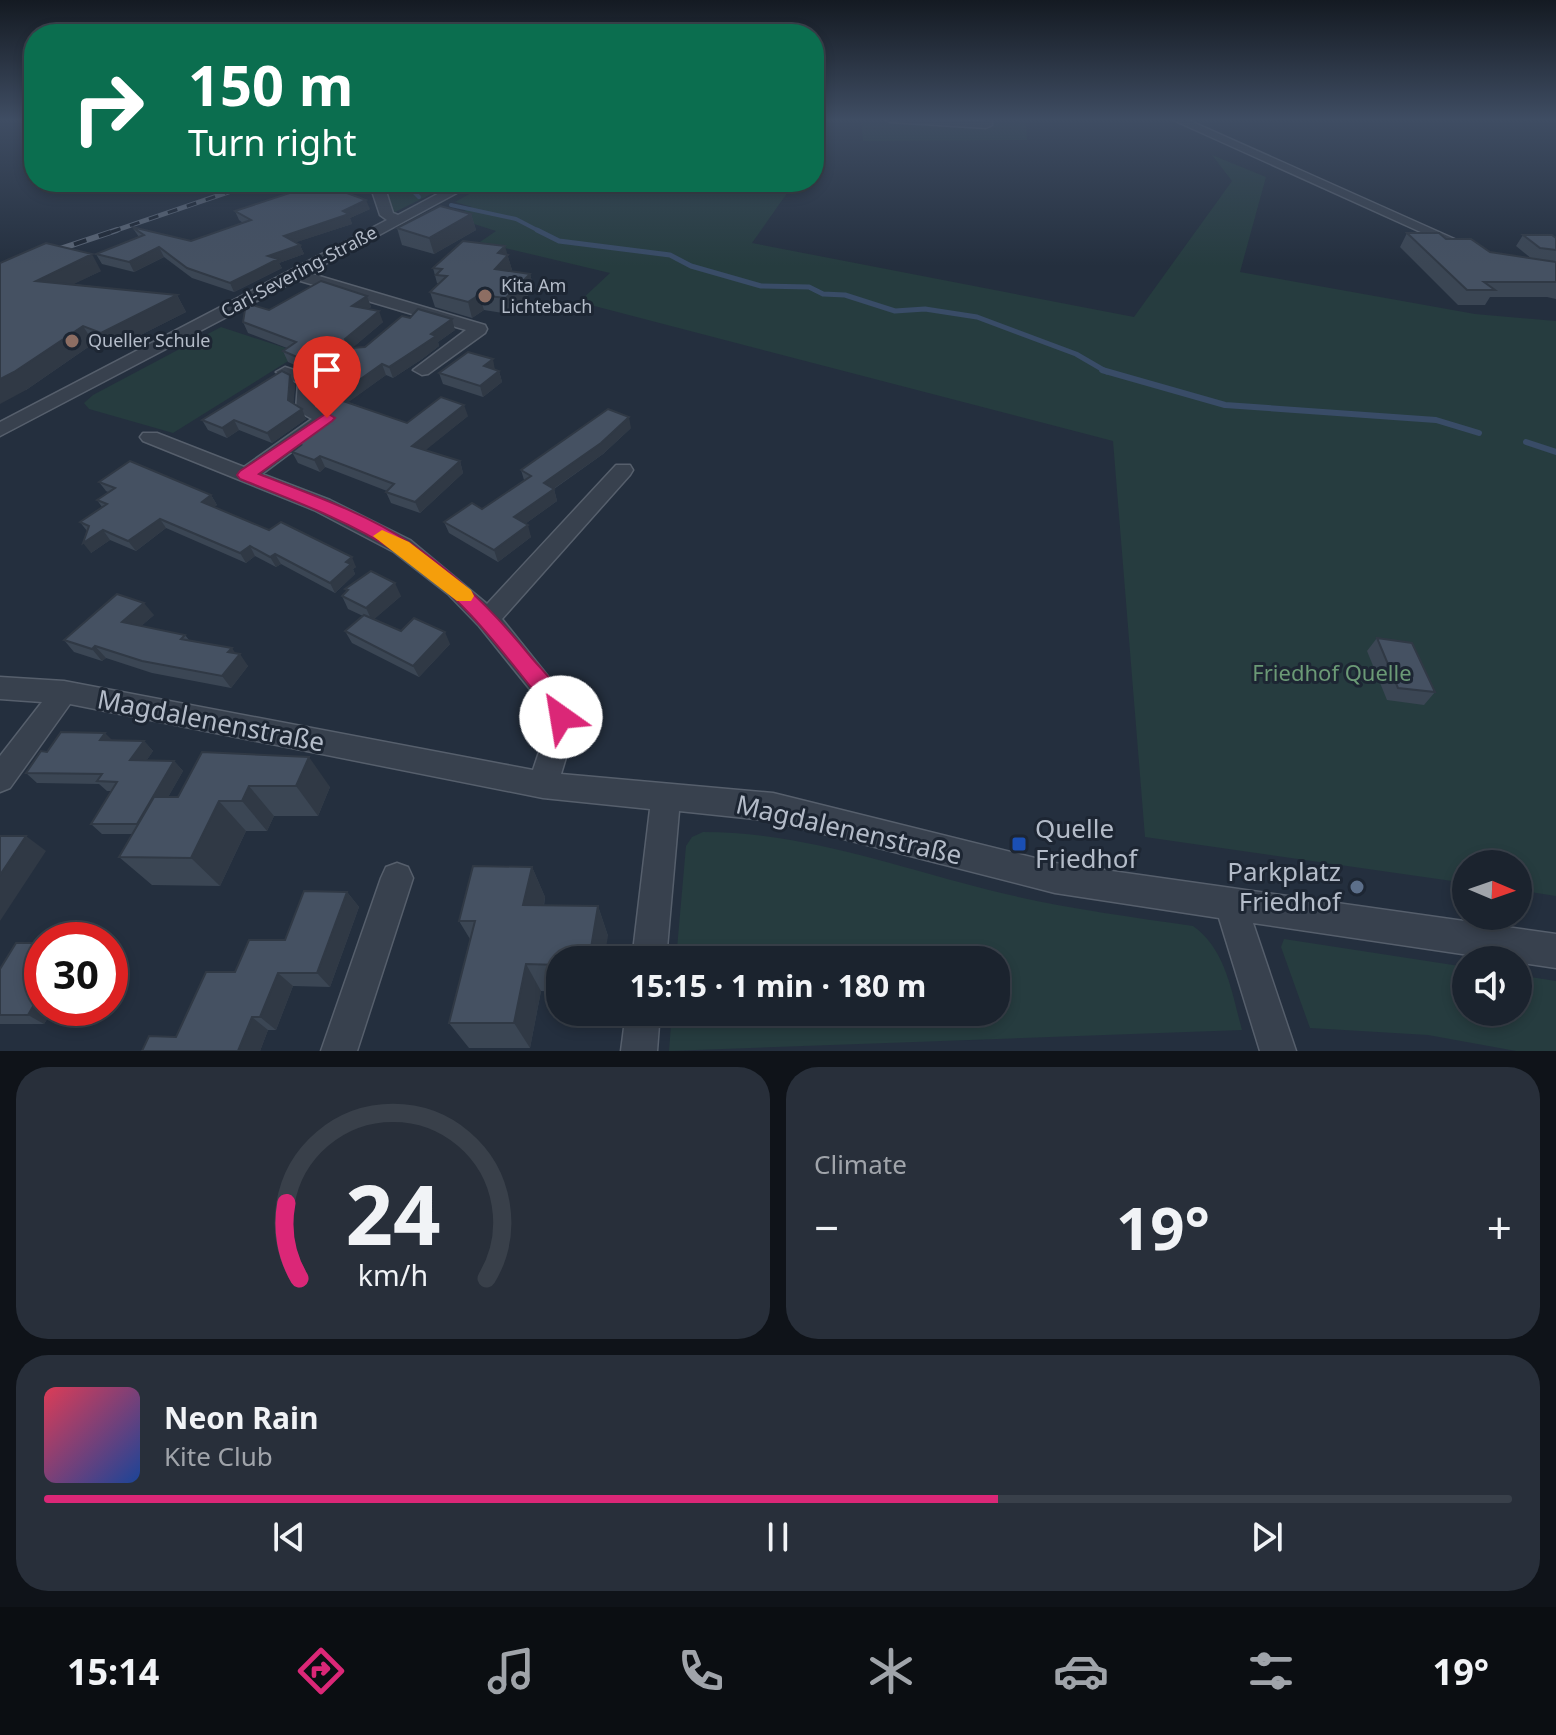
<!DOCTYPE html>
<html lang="en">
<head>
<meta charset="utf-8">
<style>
	body { margin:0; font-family:"Noto Sans",sans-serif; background:#282f3a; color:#f1f3f6; height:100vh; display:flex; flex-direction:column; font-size:30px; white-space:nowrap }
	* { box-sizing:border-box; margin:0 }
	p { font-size:26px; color:#a0a4aa }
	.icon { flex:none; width:44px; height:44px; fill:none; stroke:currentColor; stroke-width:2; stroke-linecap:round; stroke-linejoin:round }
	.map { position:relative; height:1051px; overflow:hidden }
	.drawer { display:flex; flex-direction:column; gap:16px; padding:16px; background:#0f1319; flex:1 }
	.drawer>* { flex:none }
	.banner { position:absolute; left:24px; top:24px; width:800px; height:168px; border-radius:32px; box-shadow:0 4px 12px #0003,0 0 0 2px #39404a; background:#0b6e4f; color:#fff; overflow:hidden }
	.needle { width:52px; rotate:92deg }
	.tools { position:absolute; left:1452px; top:850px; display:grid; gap:16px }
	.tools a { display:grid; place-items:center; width:80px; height:80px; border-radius:50%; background:#1b232e; box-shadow:0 4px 12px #0003,0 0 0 2px #39404a; font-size:40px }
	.speed { position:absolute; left:24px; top:922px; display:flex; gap:16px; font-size:40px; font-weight:700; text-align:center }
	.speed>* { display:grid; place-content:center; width:104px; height:104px; border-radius:50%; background:#1b232e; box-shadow:0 4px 12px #0003,0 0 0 2px #39404a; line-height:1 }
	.speed .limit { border:12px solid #d22; background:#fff; color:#111 }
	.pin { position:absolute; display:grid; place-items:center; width:68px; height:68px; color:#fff; margin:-82px -34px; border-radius:50% 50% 50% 0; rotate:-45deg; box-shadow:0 0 8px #0007 }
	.pin .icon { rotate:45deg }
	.me { position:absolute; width:88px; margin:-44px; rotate:328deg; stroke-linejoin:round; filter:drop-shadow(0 0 6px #0008) }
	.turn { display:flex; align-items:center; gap:28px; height:168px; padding:0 32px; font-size:36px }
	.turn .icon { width:104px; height:104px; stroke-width:2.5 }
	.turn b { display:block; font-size:56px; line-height:68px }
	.big { font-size:60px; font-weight:700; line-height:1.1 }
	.drawer .tile { flex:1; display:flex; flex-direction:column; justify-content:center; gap:12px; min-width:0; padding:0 28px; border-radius:32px; background:#282f3a }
	.drawer .dial { align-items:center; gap:0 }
	.dial svg { height:208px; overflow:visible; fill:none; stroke:#39404a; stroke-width:7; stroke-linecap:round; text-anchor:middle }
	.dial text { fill:#f1f3f6; stroke:none }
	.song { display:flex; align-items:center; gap:24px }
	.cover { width:96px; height:96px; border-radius:12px; background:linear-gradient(135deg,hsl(350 70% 55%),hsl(220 70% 35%)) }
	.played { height:8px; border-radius:4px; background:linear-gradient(90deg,#db2777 65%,#39404a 65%) }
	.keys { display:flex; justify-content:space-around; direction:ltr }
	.heat { display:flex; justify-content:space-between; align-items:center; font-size:44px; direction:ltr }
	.drawer .tiles { flex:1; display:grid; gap:16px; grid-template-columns:1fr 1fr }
	.tile:last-child { grid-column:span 2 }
	.trip { position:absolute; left:546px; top:946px; width:464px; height:80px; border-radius:32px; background:#1b232e; box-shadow:0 4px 12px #0003,0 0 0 2px #39404a; font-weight:700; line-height:80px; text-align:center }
	.dock { display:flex; height:128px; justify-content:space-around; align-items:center; background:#0b0e12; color:#a0a4aa }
	.dock .icon { width:56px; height:56px }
	.dock .selected { color:#db2777 }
	.dock b { font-size:36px; color:#f1f3f6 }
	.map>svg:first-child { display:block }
	.green { fill:#263c3f }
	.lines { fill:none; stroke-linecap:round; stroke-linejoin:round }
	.stream-far2 { stroke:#394c67; stroke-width:4 }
	.stream-far1 { stroke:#394c67; stroke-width:5 }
	.stream { stroke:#394c67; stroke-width:6 }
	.minor-casing { stroke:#565f6c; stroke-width:3 }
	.minor { fill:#38414e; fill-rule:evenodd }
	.rail-far1-casing { stroke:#5a6575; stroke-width:5 }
	.rail-casing { stroke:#5a6575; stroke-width:6 }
	.rail-far1 { stroke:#1d2633; stroke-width:3; stroke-dasharray:10; stroke-linecap:butt }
	.rail { stroke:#1d2633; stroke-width:4; stroke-dasharray:13; stroke-linecap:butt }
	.wall { fill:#3b4654 }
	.shaded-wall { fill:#303945 }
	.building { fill:#455162; stroke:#303945; stroke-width:2 }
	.route { fill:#db2777; stroke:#8e194d; stroke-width:2 }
	.slow { fill:#f59e0b }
	.education-dot { fill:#8d6e63; stroke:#1d2633; stroke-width:3 }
	.transit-dot { fill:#1a4fb4; stroke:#1d2633; stroke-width:3 }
	.service-dot { fill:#5c6f8a; stroke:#1d2633; stroke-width:3 }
	.labels { text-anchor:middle; stroke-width:6; stroke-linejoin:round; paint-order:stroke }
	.far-street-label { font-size:18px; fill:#b4bcc9; stroke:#1d2633 }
	.far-poi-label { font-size:18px; fill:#b4bcc9; stroke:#1d2633; text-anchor:start }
	.park-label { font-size:22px; fill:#6b9a76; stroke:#1d2633 }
	.near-street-label { font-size:26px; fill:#b4bcc9; stroke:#1d2633 }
	.near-poi-label { font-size:26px; fill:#b4bcc9; stroke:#1d2633; text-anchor:start }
</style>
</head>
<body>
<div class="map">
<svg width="1556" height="1051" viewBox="0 0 1556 1051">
	<rect width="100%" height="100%" fill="#242f3e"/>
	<!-- green -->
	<g class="green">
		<polygon points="861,119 1026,119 1027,140 863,141"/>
		<polygon points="1212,155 1266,177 1240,272 1475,314 1556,321 1556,896 1518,890 1518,864 1466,864 1466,883 1145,837 1113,441 579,302 610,273 480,242 496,231 452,217 472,207 455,202 491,182 799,182 790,189 752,243 1134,317 1232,181"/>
		<polygon points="381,182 455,182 391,214"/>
		<polygon points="221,327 301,353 173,433 89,409 84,403 93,395"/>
		<path d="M703 832C802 832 894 866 989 890 1056 907 1125 916 1193 926 1226 949 1232 994 1242 1030L669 1051 672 1012H996V960H676L686 846 692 837Z"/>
		<polygon points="1284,939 1466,967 1466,1012 1518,1012 1518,975 1556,981 1556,1051 1516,1051 1428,1035 1310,1028 1281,947"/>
	</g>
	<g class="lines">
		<!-- stream-far2 -->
		<g class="stream-far2">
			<polyline points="404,182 419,197"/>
			<polyline points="451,205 516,219 541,232"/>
		</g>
		<!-- stream-far1 -->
		<polyline class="stream-far1" points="537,230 559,241 670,255 691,266 761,286 809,287 823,294 845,295 895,311 925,309 977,317 1076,354 1107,372"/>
		<!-- stream -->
		<g class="stream">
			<polyline points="1102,370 1225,405 1436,420 1479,433"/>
			<polyline points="1526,442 1556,452"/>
		</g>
		<defs>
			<g id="minor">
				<polygon points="884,119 980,121 992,119 992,125 986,128 890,122"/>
				<polygon points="1171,119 1186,119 1468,245 1466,248 1456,248"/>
				<polygon points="369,182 383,182 393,213 398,215 460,182 477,182 309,273 485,325 487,329 485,333 428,374 422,375 413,370 466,330 297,280 0,436 0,422 387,220 380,215"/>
				<polygon points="285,367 313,376 316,380 315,407 334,414 337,418 262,474 330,500 410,540 487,604 616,465 630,465 633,470 630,475 502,619 571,705 574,731 561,774 773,793 1055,863 1556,934 1556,968 1253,923 1296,1051 1260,1051 1219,918 1055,893 773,821 679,811 666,960 632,960 650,809 543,798 70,704 10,788 0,792 0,756 42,702 0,699 0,677 64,681 533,770 546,731 545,708 479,626 448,594 394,552 314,510 143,441 140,437 143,433 157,433 244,467 312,419 296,410 298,383 276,372"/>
				<polygon points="397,863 408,867 413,878 357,1051 321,1051 381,878 386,867"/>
				<polygon points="626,1012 660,1012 657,1051 621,1051"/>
			</g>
		</defs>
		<!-- minor casing -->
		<use href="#minor" class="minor-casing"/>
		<!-- minor -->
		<use href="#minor" class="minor"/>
		<defs>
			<polyline id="rail-far1" points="111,232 258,182"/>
			<polyline id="rail" points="0,269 117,230"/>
		</defs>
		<!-- rail-far1 casing -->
		<use href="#rail-far1" class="rail-far1-casing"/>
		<!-- rail casing -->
		<use href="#rail" class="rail-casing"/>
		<!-- rail-far1 -->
		<use href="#rail-far1" class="rail-far1"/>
		<!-- rail -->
		<use href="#rail" class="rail"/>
	</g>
	<!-- wall -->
	<g class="wall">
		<polygon points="370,209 350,218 352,224 296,242 300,245 304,254 279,263 282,268 234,292 192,278 164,257 134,272 102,264 96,254 139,237 132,227 191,241 243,223 239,220 235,211"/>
		<polygon points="471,214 476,230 434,254 402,245 397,228"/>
		<polygon points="1407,233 1446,239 1490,252 1532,259 1516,246 1523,235 1556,238 1556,299 1547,297 1490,297 1485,305 1458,305 1400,247"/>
		<polygon points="507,254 512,270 510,271 530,274 534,289 509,314 484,310 472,318 435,307 430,292 439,284 437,283 433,268"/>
		<polygon points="0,263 101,271 73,284 177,295 186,312 111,350 94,343 26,390"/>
		<polygon points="367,296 371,307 368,309 383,322 352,348 365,347 455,330 438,342 439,346 422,359 393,378 386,375 348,402 407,423 468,416 425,450 460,461 463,473 420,513 391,503 386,492 387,491 325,467 320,472 298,463 292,452 295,450 290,441 333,410 318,405 313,394 314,374 288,362 283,351 287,348 248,333 243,322 269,310"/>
		<polygon points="495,370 499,371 502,382 483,397 443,384 439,373"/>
		<polygon points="290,375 295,385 293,403 306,419 272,443 239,430 227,438 208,430 202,420"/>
		<polygon points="631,428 603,454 554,489 557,501 525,524 531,537 498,562 449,533 444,522 482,509 524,480 521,470"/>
		<polygon points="99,482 211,495 217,505 214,507 356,567 353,569 355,574 335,593 281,564 276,567 255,556 246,563 166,528 136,551 110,540 91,553 87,531 80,522 102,507 97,500 108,492 106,491"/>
		<polygon points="345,589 401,596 374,619 401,631 450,644 419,677 352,643 345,631 363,616 348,609 342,596 347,592"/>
		<polygon points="154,615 141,626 185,635 189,640 235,654 248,666 231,688 152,673 106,658 102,661 74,652 64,640"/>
		<polygon points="1377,638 1435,692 1424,705 1387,700 1367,651"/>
		<polygon points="112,740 144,741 153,751 146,761 174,761 183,771 168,797 178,797 202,752 330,787 318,816 274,816 267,831 246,831 220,886 152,885 119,857 133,834 102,834 91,824 112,791 107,791 99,784 37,783 26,773 47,752"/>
		<polygon points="532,867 545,897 544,906 598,906 608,936 560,960 560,992 541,991 530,1048 469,1048 449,1023 470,939 459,921"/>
		<polygon points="347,892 359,907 330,987 293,986 276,1030 268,1030 260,1051 142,1051 176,1037 235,972 285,940"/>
		<polygon points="0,969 42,1008 54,1008 44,1024 0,1024"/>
	</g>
	<!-- shaded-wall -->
	<g class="shaded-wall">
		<polygon points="366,200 370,209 350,218 352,224 288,245 284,236"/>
		<polygon points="471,214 476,230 434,254 429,238"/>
		<polygon points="300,245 304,254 279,263 282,268 234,292 230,283 268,256"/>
		<polygon points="505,246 512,270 498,285 495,269 498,253"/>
		<polygon points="159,247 164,257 134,272 129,262"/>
		<polygon points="92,254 101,271 47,297 36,281"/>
		<polygon points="530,274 534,289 509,314 506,298"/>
		<polygon points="177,295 186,312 111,350 101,333"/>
		<polygon points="479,295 484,310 472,318 468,302"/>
		<polygon points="367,296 371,307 356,316 352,306"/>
		<polygon points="379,311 383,322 350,350 345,339"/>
		<polygon points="452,319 455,330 438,342 439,346 422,359 393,378 389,367 431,334"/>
		<polygon points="83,326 94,343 26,390 0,404 0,379"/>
		<polygon points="493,359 495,370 484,366"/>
		<polygon points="382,364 386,375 339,409 334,398"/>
		<polygon points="499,371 502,382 483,397 480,386"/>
		<polygon points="290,375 295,385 293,410 288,400"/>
		<polygon points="464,405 468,416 416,458 412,446"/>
		<polygon points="302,409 306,419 272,443 267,433"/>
		<polygon points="629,417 631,428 603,454 546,494 544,483"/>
		<polygon points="234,420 239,430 227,438 222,428"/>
		<polygon points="320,456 325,467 320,472 314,460"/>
		<polygon points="460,461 463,473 420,513 415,502"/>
		<polygon points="554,489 557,501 518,529 514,517"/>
		<polygon points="211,495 217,505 208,511 202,502"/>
		<polygon points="160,519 166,528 136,551 128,541"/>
		<polygon points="528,525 531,537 498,562 494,550"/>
		<polygon points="103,530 110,540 91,553 83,543"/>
		<polygon points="250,546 255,556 246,563 240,553"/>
		<polygon points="275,554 281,564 276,567 270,557"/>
		<polygon points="352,557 356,567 353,569 355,574 335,593 330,583 346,562"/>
		<polygon points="395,583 401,596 372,621 366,608"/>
		<polygon points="144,603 154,615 132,634 122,622"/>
		<polygon points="445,632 450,644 419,677 413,666"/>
		<polygon points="95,646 106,658 102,661 92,649"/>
		<polygon points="232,648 238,657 240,654 248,666 231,688 222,676 228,652"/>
		<polygon points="105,733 114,742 100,740"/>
		<polygon points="144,741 153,751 140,770 130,760"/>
		<polygon points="309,757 330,787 318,816 296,786"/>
		<polygon points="174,761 183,771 147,834 137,824"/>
		<polygon points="249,786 274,816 267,831 242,801"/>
		<polygon points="219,801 246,831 220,886 191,858"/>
		<polygon points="26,836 46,851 0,921 0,875"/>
		<polygon points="532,867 545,897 538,935 523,905"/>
		<polygon points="347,892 359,907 330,987 317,973"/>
		<polygon points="598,906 608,936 604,960 589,960"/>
		<polygon points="526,964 541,991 530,1048 514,1023"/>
		<polygon points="278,973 293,986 276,1030 260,1017"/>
		<polygon points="42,991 42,1008 54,1008 44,1024 28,1015"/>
		<polygon points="252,1017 268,1030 260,1051 238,1051"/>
	</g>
	<!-- building -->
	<g class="building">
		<polygon points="320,183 366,200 343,211 349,214 284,236 300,245 268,256 278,259 230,283 187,268 159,247 129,262 96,254 144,235 132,227 191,241 251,220 235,211"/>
		<polygon points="440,206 471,214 429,238 397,228"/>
		<polygon points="1407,233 1439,233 1446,239 1471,239 1490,252 1556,262 1556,282 1484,282 1495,290 1467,290"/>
		<polygon points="1523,235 1552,235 1556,238 1556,250 1540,248"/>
		<polygon points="463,241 505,246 498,253 508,255 495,269 530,274 506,298 479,295 468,302 430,292 447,276 436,275 442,269 433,268"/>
		<polygon points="46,243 92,254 36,281 177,295 101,333 83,326 14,372 0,379 0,263"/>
		<polygon points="321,281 367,296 352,306 379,311 345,339 351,348 365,347 402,316 410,318 418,309 452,319 431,334 436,336 418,348 389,367 382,364 334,398 407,423 441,397 464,405 412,446 460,461 415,502 386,492 394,484 320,456 314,460 292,452 301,445 290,441 334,409 335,405 330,400 313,394 314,369 311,363 283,351 296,342 243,322 246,303 269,310"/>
		<polygon points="468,352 493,359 484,366 499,371 480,386 439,373"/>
		<polygon points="282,371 290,375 288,400 302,409 267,433 234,420 222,428 202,420"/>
		<polygon points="608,409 629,417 601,443 544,483 554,489 514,517 528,525 494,550 444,522 472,503 482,509 531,476 521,470"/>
		<polygon points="130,461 211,495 202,502 269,530 281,522 352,557 346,562 351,564 330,583 275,554 270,557 250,546 240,553 160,519 128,541 103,530 83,543 89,526 80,522 107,504 97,500 115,488 99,482"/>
		<polygon points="371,571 395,583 366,608 342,596 348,590 345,589"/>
		<polygon points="117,594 144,603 122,622 185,635 181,639 232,648 228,652 240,654 222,676 142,661 95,646 92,649 64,640"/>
		<polygon points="364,615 401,631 414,618 445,632 413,666 345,631"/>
		<polygon points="1377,638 1412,643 1435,692 1398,688"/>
		<polygon points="61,732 105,733 100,740 144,741 130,760 174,761 137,824 91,824 117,782 97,781 102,774 26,773 41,751 47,752"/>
		<polygon points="202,752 309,757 296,786 249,786 242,801 219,801 191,858 119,857 154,797 178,797"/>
		<polygon points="0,836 26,836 0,875"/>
		<polygon points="473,866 532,867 523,905 598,906 589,960 560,960 560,965 526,964 514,1023 449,1023 475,921 459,921"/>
		<polygon points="304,891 347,892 317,973 278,973 260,1017 252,1017 238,1051 142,1051 149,1036 176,1037 206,972 235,972 249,940 285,940"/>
		<polygon points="16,943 42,943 42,991 28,1015 0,1015 0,969"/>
	</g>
	<!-- sky -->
	<linearGradient id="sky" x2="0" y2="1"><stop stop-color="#141a22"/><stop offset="0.45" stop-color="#3f4d63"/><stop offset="1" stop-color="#3f4d63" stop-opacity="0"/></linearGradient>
	<rect width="1556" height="266" fill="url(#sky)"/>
	<!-- route -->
	<path class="route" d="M327 413 335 418 332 421 259 474C310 494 365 513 410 543 457 574 496 614 531 657 547 676 566 693 572 717L569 724 561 727 553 724 548 709C503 652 458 590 395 551 347 520 292 500 240 479L237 475 240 471Z"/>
	<!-- slow -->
	<polygon class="slow" points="382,530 409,542 471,590 474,596 471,601 457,601 373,536"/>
	<!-- markers -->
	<g class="education-dot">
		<circle cx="485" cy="296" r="8"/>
		<circle cx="72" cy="341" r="8"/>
	</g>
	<rect class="transit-dot" x="1011" y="836" width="16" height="16" rx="4"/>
	<circle class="service-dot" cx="1357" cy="887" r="8"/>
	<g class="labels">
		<!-- far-street labels -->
		<g class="far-street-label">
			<text transform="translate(299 272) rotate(-28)" y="6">Carl-Severing-Straße</text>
		</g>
		<!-- far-poi labels -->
		<g class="far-poi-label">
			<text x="501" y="292">Kita Am<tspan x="501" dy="21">Lichtebach</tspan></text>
			<text x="88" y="347">Queller Schule</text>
		</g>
		<!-- park labels -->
		<g class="park-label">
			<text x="1332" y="681">Friedhof Quelle</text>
		</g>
		<!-- near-street labels -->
		<g class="near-street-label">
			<text transform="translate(211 721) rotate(11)" y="9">Magdalenenstraße</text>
			<text transform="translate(849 830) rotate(13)" y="9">Magdalenenstraße</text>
		</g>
		<!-- near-poi labels -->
		<g class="near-poi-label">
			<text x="1035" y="838">Quelle<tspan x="1035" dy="30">Friedhof</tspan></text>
			<text x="1341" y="881" text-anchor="end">Parkplatz<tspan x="1341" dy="30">Friedhof</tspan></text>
		</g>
	</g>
</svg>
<div class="tools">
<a><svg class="needle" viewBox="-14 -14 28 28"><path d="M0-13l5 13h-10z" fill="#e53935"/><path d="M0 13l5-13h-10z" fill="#a0a4aa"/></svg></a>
<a><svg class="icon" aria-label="sound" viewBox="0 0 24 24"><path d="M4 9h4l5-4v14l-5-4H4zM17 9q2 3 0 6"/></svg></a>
</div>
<div class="speed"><div class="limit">30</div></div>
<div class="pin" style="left:327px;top:418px;background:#d93025"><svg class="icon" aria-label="arrive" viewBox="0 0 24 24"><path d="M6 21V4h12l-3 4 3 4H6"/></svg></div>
<svg class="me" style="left:561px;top:717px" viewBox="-20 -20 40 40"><circle r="19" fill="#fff"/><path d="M0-13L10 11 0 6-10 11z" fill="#db2777"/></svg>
<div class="trip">15:15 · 1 min · 180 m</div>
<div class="banner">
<div class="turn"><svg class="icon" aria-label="right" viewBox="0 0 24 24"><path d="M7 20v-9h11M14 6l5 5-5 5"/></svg><div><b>150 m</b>Turn right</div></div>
</div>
</div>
<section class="drawer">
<div class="tiles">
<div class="tile dial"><svg viewBox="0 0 100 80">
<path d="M14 69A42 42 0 1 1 86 69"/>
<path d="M14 69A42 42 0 0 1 9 40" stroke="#db2777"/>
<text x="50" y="56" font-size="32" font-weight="700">24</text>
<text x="50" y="72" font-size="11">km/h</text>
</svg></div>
<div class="tile"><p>Climate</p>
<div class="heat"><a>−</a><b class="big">19°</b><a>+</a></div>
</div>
<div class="tile">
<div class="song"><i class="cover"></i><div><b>Neon Rain</b><p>Kite Club</p></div></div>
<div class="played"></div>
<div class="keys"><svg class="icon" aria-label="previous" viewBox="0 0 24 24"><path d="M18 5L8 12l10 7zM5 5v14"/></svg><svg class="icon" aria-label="pause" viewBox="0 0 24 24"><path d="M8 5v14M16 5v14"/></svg><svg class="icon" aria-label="next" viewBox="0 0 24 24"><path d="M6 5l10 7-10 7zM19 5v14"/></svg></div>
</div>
</div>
</section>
<nav class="dock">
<b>15:14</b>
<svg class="icon selected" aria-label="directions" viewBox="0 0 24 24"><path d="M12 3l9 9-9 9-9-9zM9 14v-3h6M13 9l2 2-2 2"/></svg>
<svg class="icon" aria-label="music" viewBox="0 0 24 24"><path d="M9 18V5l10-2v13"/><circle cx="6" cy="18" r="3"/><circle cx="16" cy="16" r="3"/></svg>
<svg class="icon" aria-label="phone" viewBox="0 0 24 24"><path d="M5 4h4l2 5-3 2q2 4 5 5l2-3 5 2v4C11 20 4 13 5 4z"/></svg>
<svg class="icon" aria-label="climate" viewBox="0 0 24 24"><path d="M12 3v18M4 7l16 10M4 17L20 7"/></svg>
<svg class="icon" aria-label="car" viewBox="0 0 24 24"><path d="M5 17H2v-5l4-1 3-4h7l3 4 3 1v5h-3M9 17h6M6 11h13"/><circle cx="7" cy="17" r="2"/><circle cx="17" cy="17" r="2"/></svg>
<svg class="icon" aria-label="filters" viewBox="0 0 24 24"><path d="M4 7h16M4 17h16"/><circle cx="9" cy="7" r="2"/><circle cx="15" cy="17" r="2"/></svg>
<b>19°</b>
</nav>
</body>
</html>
